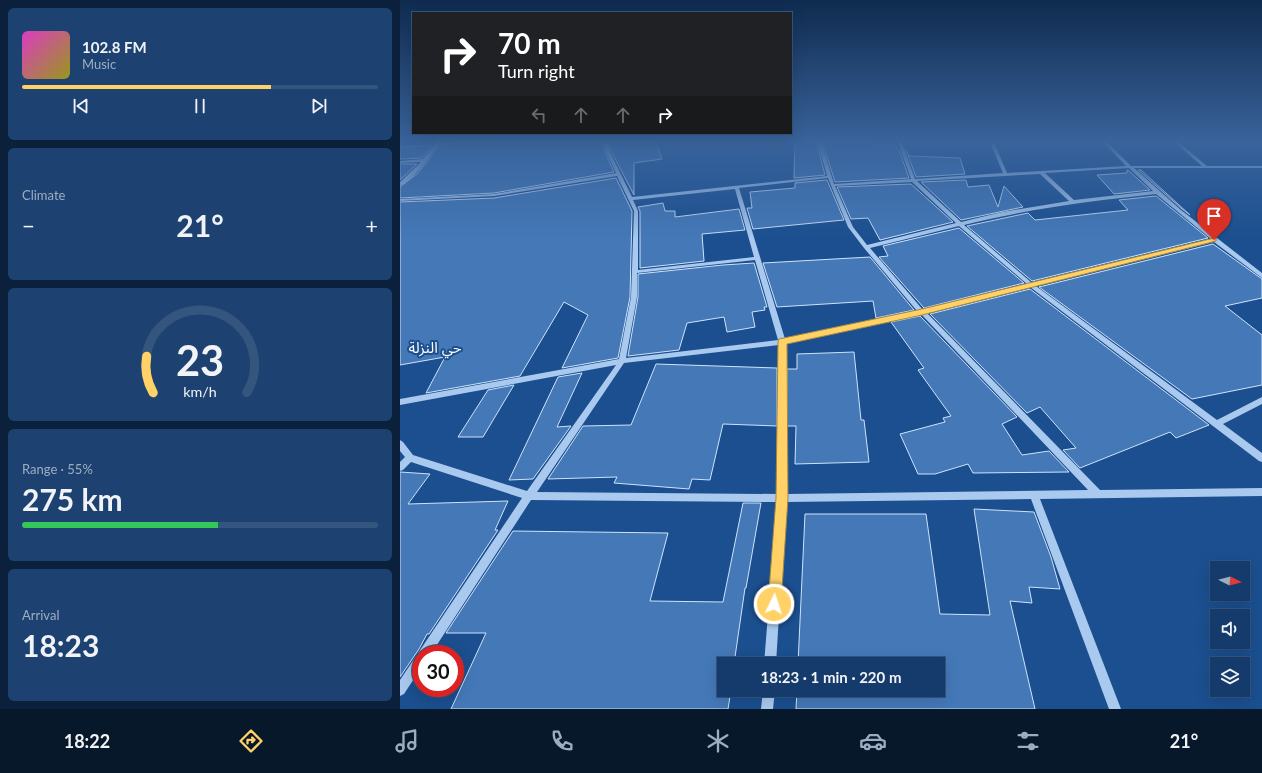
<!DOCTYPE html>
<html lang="en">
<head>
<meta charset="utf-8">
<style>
	body { margin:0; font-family:Lato,"Noto Sans Arabic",sans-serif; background:#1d4271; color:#f1f3f6; height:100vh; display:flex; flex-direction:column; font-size:15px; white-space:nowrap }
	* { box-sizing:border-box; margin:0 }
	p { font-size:13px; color:#9dadc1 }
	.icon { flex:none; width:22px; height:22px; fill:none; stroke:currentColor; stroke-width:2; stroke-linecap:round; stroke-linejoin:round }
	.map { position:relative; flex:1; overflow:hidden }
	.drawer { display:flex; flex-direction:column; gap:8px; padding:8px; background:#0b203b; width:400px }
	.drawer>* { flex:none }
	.hud { position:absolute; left:12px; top:12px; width:380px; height:122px; border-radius:0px; box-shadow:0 4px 16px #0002,0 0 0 1px #33557e; background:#202124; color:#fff; overflow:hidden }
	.needle { width:26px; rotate:96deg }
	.tools { position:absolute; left:810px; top:561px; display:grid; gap:8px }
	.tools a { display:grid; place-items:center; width:40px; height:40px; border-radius:0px; background:#143b6b; box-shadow:0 4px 16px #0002,0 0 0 1px #33557e; font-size:20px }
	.speed { position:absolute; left:12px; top:645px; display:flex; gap:8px; font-size:20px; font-weight:700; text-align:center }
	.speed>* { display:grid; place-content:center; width:52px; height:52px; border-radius:50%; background:#143b6b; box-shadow:0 4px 16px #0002,0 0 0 1px #33557e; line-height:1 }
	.speed .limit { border:6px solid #d22; background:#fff; color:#111 }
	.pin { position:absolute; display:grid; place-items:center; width:34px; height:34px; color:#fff; margin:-41px -17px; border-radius:50% 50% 50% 0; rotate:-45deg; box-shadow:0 0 4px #0007 }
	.pin .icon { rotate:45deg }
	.me { position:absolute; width:44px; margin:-22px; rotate:4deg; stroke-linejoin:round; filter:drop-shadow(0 0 3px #0008) }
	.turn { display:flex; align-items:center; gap:14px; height:84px; padding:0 20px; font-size:18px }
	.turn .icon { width:52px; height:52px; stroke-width:2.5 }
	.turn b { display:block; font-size:28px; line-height:34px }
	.lanes { display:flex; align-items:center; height:38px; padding:0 20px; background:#0003; justify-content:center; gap:20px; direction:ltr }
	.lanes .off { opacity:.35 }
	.big { font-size:30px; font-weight:700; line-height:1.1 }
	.drawer .widget { flex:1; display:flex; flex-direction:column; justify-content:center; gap:6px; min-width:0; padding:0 14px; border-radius:6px; background:#1d4271 }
	.drawer .dial { align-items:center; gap:0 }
	.dial svg { height:104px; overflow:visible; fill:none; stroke:#33557e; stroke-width:7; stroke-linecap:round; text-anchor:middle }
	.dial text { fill:#f1f3f6; stroke:none }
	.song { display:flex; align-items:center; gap:12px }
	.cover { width:48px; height:48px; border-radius:6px; background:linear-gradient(135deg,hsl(310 70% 55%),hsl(60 70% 35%)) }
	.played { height:4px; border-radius:2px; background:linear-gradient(90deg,#ffd166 70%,#33557e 70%) }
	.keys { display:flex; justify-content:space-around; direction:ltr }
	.heat { display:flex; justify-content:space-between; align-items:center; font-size:22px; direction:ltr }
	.charge { height:6px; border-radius:3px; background:linear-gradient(90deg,#34c759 55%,#33557e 0) }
	.trip { position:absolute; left:317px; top:657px; width:228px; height:40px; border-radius:0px; background:#143b6b; box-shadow:0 4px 16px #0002,0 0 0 1px #33557e; font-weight:700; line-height:40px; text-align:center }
	.menu { display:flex; height:64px; justify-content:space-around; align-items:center; background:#08182b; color:#9dadc1 }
	.menu .icon { width:28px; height:28px }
	.menu .current { color:#ffd166 }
	.menu b { font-size:18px; color:#f1f3f6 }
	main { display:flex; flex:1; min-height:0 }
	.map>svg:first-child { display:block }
	.building { fill:#4478b7; stroke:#cfe3fa }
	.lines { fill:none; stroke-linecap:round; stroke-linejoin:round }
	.minor { fill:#a9c9ee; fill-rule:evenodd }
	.route { fill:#ffd166; stroke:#a68842 }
	.labels { text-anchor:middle; stroke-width:4; stroke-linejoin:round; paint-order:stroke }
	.neighbourhood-label { font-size:15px; fill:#fff; stroke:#1b4f8f }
</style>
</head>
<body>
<main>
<section class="drawer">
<div class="widget">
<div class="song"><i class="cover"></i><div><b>102.8 FM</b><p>Music</p></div></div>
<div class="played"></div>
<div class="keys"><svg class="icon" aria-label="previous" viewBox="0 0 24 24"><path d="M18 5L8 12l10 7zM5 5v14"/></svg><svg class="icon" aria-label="pause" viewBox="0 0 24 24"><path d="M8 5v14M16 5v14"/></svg><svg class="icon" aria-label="next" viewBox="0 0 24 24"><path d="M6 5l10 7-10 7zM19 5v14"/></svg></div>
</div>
<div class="widget"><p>Climate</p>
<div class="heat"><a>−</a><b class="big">21°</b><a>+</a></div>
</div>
<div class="widget dial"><svg viewBox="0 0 100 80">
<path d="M14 69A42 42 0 1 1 86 69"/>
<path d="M14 69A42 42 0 0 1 9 41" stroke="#ffd166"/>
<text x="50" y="56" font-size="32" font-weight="700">23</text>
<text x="50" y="72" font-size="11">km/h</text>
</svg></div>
<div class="widget"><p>Range · 55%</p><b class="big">275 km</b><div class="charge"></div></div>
<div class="widget"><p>Arrival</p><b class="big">18:23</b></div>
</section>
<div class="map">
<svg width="862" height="709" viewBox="0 0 862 709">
	<rect width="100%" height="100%" fill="#1b4f8f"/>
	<!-- building -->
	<g class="building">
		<polygon points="110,140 202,140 205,152 214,172 94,193 0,198 0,187 18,173 41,144"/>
		<polygon points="208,140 255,140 262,159 234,163 234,195 211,151"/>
		<polygon points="395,140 416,140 425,175 394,178"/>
		<polygon points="422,140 472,140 474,145 495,145 498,150 499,150 509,178 435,182"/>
		<polygon points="32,145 22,158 0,159 0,147"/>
		<polygon points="506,150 509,156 560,158 565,174 516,177"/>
		<polygon points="0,164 17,164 0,180"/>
		<polygon points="727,170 728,170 750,190 714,194 697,175 727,173"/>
		<polygon points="738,170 741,170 790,215 782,209"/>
		<polygon points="216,178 232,211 230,297 218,358 162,368 188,315 164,302 120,376 26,393 45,357 0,365 0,202 94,198"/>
		<polygon points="427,180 444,220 353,229 347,208 352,208 350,192 395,188 395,183"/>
		<polygon points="566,180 568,187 589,185 598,207 604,186 623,207 561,220 521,182"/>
		<polygon points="511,184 553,222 480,240 468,218 451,219 437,187"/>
		<polygon points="756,196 808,238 632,281 567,226 628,213 635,220 728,210 719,200"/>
		<polygon points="263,203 265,211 275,211 275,217 339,209 345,230 302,234 304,261 240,268 240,211 238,207"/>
		<polygon points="559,228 624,283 524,308 479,257 488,256 483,246"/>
		<polygon points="813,244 862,279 862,298 825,306 862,335 862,385 792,399 639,287"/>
		<polygon points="470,257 514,310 476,318 473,301 377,307 363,263"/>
		<polygon points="354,263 367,307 364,307 365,310 352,312 355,327 327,332 324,317 287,323 279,350 228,356 238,297 238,274 323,265"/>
		<polygon points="630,289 809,425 776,438 770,432 680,468 663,450 676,448 640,407 627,413 530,314"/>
		<polygon points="520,316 617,417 602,424 622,455 649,451 669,472 573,473 568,464 535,474 518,474 500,434 545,422 543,418 551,416 518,370 524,368 491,322"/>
		<polygon points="454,352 461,420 464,420 469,462 395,464 396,426 387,426 387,369 397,369 397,354"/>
		<polygon points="256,364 377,368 377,426 323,424 310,480 292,479 289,489 214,483 217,477 148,479 183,426 231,425"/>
		<polygon points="182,373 157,427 171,426 133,479 109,480 158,377"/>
		<polygon points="114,385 83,437 58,437 88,390"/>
		<polygon points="0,472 30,474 8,504 108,501 95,530 98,530 29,634 27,634 19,649 0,677"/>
		<polygon points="343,503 361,503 346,588 345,588 334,664 324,664 324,690 331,690 328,709 51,709 86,633 46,633 113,531 268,533 250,601 323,602"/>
		<polygon points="574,509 634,512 651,557 660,589 629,587 632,603 610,601 635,709 396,709 397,690 538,690 538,664 398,664 405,514 526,514 540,614 590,615"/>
	</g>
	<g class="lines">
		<!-- minor -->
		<g class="minor">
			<path d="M38 140H42C32 154 15 179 0 186V182L21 162 0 163V161L23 159Z"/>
			<path d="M203 140H207L210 152 232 197 427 176 417 140H421L434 184 511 179 497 140H501L515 179 603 173 589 140H593L607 173 726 166 701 140H705L731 166H802L772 140H776L807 166H862V168H734L781 210 862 273V278L814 242 636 286 817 420 862 397V404L823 424 862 453V462L859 461 630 287 527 313 700 490 862 488V496L640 499 721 709H709L631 499 386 502 376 664H364L377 502 131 500 31 654H21V668L4 694 0 696V680L122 498 11 462 3 470 0 471V462L5 457 0 451V440L3 442 13 455 127 491 216 365 0 405V399L219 359 231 297 234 211 217 176 94 196 0 201V199L94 194 216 173 206 152ZM729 168 753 191 674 200 645 173ZM640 174 669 201 602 212 561 222 517 181ZM428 178 448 227 464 248 517 311 385 339 339 188ZM512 182 556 223 467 245 453 227 435 186ZM335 189 354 257 238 270V211L233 200ZM756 194 811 239 632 283 564 225C627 209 691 201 756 194ZM559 226 627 284 523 310 470 248ZM355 260 378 340 226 358 237 297V273ZM521 314 688 490 386 494 385 344ZM379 345 378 494 137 492 224 363Z"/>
			<polygon points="363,690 375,690 373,709 361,709"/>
		</g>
	</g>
	<!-- sky -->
	<linearGradient id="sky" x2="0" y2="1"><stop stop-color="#0f2b4f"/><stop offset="0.59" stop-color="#39639b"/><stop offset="1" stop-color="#39639b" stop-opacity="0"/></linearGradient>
	<rect width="862" height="239" fill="url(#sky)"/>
	<!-- route -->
	<polygon class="route" points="814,238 816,238 816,241 522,315 387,344 388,498 381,604 379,608 374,610 370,608 368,604 376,498 378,342 379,339 522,309"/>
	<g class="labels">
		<!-- neighbourhood labels -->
		<g class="neighbourhood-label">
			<text x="35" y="353">حي النزلة</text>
		</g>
	</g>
</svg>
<div class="tools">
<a><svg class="needle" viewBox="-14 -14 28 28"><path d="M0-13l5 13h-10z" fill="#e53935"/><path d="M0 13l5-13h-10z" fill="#9dadc1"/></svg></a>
<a><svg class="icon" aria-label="sound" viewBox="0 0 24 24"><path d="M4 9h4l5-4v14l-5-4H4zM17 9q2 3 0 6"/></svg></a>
<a><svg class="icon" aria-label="layers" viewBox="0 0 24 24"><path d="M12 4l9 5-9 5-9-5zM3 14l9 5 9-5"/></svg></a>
</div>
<div class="speed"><div class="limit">30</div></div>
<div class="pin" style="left:814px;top:240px;background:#d93025"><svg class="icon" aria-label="arrive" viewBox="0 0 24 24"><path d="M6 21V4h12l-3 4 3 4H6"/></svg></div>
<svg class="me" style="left:374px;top:604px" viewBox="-20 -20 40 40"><circle r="17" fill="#ffd166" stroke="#fff" stroke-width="3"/><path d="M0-11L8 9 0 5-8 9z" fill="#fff"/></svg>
<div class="trip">18:23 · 1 min · 220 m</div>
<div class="hud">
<div class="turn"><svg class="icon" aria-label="right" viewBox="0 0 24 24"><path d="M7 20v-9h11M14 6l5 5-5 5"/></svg><div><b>70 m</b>Turn right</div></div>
<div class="lanes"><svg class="icon off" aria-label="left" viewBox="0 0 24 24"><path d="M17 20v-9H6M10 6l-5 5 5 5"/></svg><svg class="icon off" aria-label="ahead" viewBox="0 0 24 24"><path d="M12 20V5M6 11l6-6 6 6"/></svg><svg class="icon off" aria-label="ahead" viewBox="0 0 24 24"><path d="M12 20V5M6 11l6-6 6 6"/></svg><svg class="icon" aria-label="right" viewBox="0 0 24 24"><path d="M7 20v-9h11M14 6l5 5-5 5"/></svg></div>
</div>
</div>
</main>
<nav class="menu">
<b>18:22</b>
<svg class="icon current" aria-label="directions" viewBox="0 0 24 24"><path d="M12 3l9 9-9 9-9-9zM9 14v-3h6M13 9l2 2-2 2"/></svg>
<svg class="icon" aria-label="music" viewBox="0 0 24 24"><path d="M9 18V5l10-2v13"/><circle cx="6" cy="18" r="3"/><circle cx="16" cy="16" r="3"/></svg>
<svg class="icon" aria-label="phone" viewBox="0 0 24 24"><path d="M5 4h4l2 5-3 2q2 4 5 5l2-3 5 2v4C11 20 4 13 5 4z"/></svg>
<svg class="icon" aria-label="climate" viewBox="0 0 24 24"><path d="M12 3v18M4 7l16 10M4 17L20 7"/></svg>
<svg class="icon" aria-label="car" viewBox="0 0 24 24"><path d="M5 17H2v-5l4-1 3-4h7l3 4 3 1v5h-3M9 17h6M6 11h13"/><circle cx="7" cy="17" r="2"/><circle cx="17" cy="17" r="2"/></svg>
<svg class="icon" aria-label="filters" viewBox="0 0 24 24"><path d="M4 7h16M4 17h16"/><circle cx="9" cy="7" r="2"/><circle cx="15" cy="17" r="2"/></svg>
<b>21°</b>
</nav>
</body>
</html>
